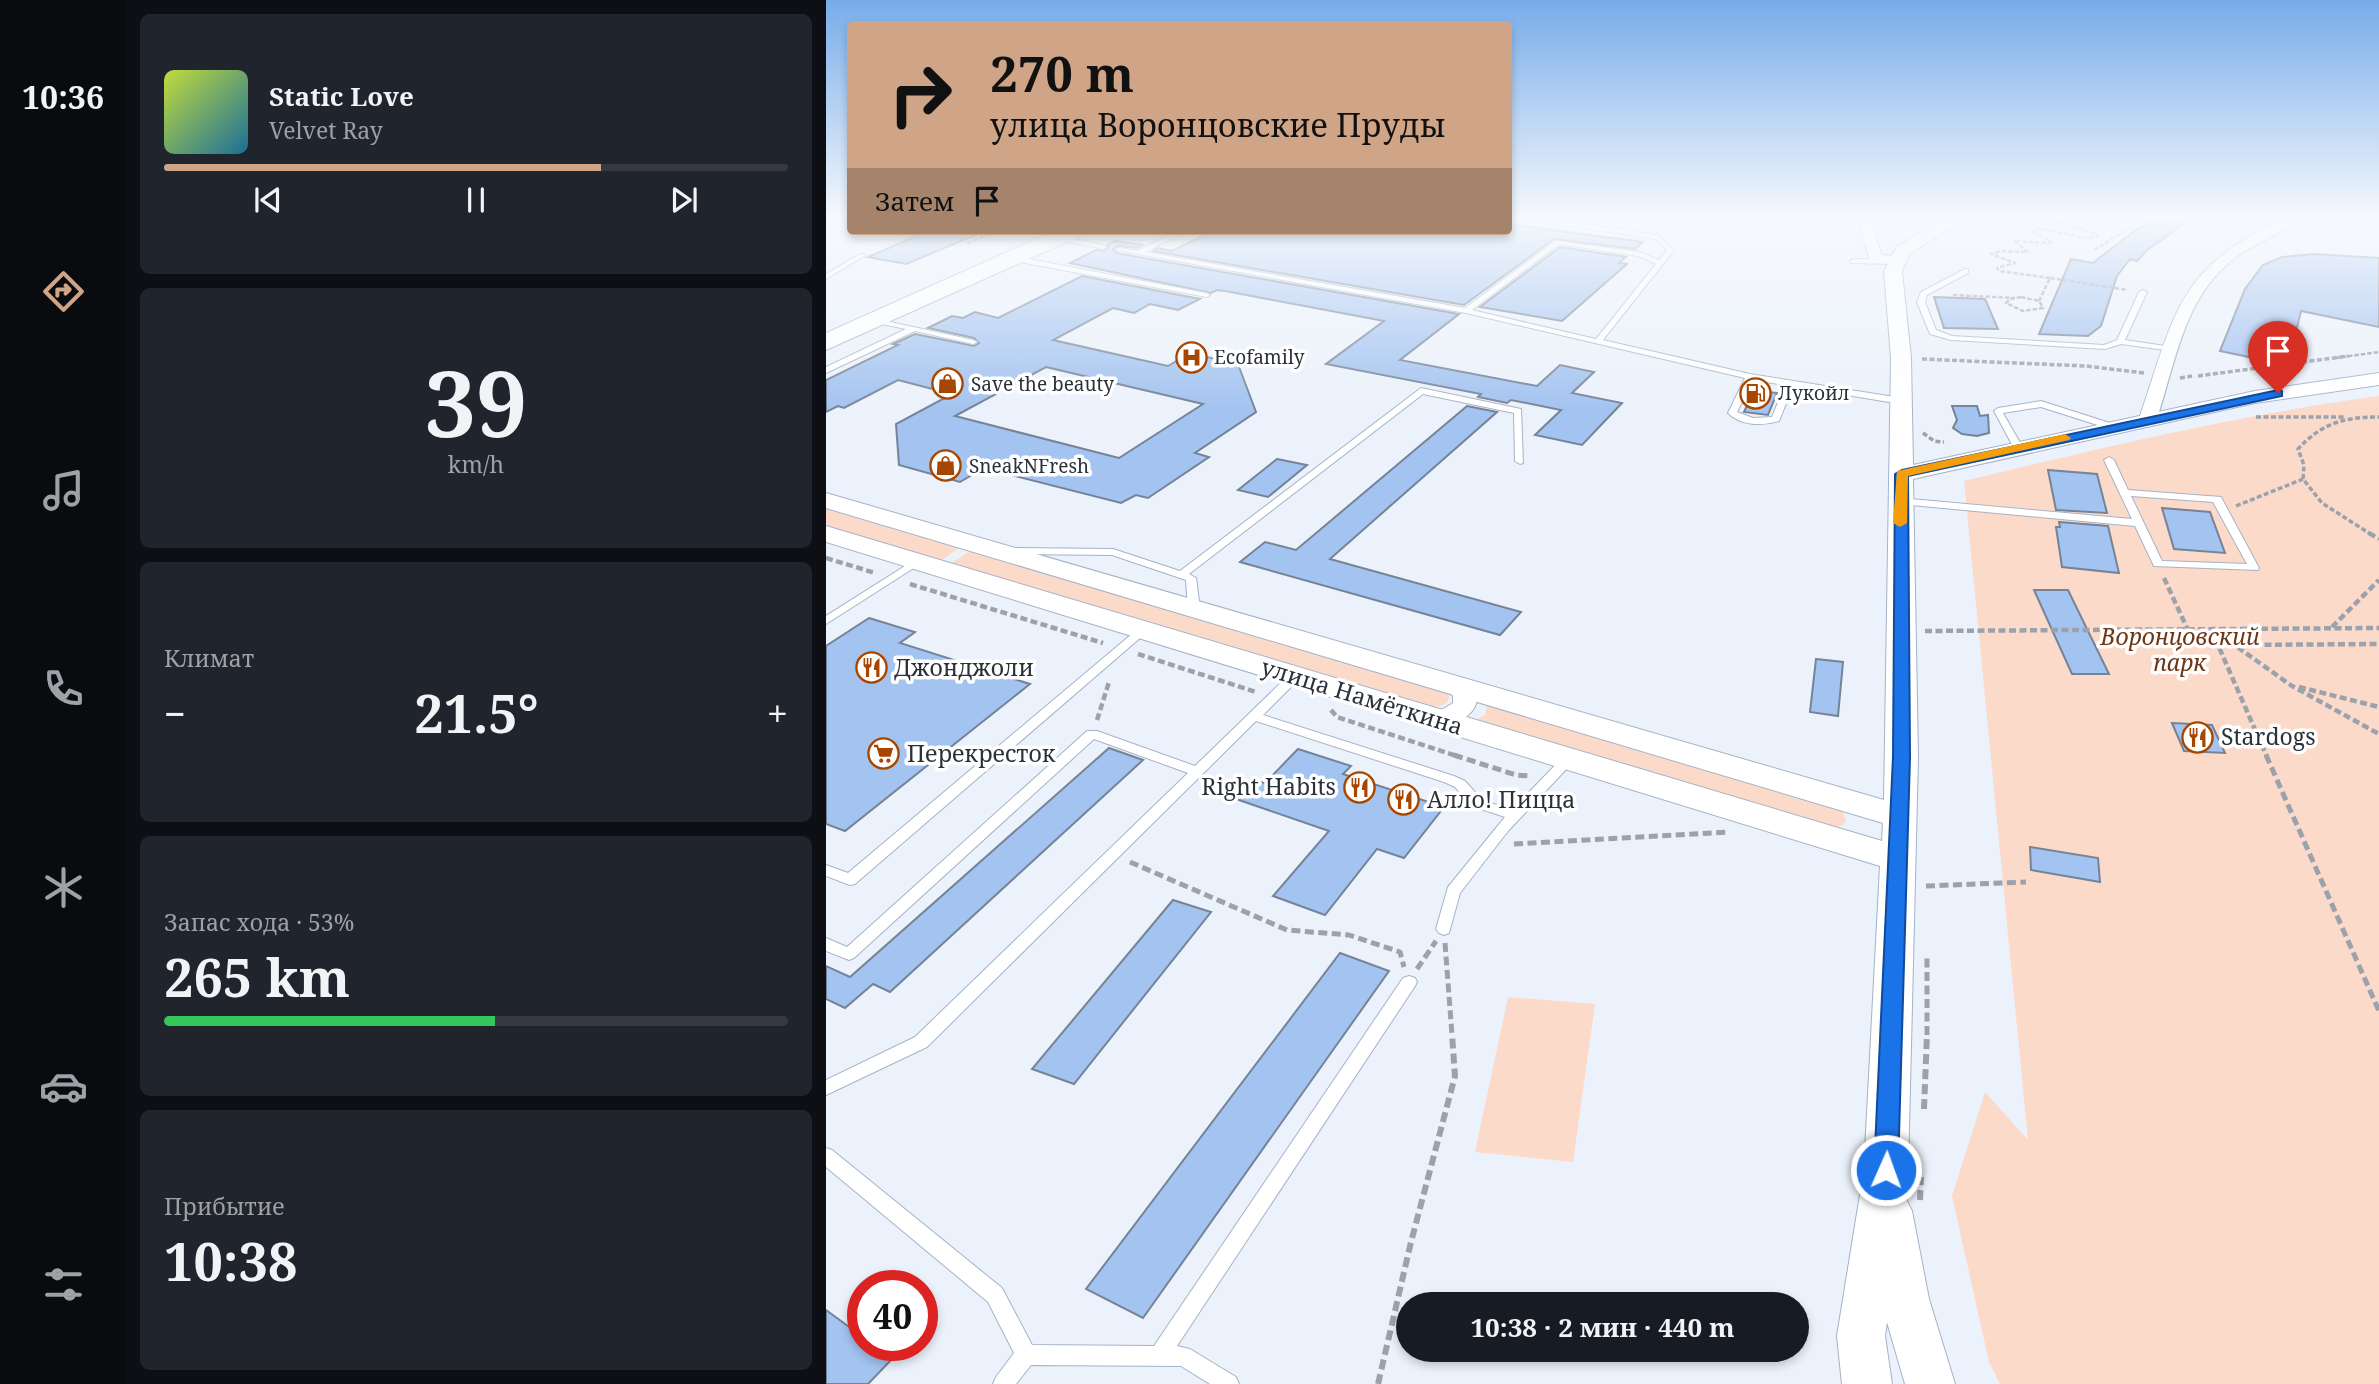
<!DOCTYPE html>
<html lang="ru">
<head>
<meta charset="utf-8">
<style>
	body { margin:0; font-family:"Noto Serif",serif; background:#20242c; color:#f1f3f6; height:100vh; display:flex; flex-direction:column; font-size:26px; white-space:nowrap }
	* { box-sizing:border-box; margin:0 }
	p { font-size:23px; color:#9ea1a6 }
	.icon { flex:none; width:38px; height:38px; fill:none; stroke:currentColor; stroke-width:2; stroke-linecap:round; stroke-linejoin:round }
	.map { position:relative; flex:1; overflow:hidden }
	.side { display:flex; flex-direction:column; gap:14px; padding:14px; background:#0d0f14; width:700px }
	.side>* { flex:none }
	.hud { position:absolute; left:21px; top:21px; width:665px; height:214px; border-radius:7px; box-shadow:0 4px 10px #0003; background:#d0a587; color:#111; overflow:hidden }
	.speed { position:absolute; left:21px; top:1270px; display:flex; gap:14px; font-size:35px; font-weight:700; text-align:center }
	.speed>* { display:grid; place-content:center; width:91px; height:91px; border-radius:50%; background:#171b24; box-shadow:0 4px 10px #0003; line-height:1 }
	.speed .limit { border:10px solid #d22; background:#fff; color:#111 }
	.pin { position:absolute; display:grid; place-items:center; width:60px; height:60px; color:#fff; margin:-72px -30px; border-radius:50% 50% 50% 0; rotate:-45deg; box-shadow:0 0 7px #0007 }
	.pin .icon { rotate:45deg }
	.me { position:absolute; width:77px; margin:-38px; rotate:2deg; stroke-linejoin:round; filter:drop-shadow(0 0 5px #0008) }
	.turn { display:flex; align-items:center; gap:24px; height:147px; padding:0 28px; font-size:32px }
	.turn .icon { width:91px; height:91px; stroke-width:2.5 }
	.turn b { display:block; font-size:49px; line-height:60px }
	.then { display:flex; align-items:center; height:66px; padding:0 28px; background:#0003; gap:14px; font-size:26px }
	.big { font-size:52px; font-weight:700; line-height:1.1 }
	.side .card { flex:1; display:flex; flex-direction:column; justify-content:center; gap:10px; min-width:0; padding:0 24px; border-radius:10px; background:#20242c }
	.side .dial { align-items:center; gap:0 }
	.dial b { font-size:91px; line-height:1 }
	.song { display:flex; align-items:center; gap:21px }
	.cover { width:84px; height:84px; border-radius:10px; background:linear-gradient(135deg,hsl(70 70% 55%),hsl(200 70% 35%)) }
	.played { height:7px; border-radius:4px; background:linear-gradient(90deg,#d0a587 70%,#363941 70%) }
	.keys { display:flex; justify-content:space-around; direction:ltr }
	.heat { display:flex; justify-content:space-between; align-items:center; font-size:38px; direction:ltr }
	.charge { height:10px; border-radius:5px; background:linear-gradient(90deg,#34c759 53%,#363941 0) }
	.trip { position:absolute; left:570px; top:1292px; width:413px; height:70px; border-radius:35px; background:#171b24; box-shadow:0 4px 10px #0003; font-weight:700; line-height:70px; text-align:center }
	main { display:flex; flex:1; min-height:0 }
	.menu { display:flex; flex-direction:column; width:126px; justify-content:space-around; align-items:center; background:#090b0e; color:#9ea1a6 }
	.menu .icon { width:49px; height:49px }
	.menu .active { color:#d0a587 }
	.menu b { font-size:32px; color:#f1f3f6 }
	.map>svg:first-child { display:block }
	.green { fill:#fcdaca }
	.building { fill:#a3c3f0; stroke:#768397; stroke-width:2; fill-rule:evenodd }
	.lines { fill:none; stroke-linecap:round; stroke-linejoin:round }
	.service-casing { stroke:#a4b3c7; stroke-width:2 }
	.minor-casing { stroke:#a4b3c7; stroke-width:2 }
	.tertiary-casing { stroke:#a4b3c7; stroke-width:2 }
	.primary-casing { stroke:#a4b3c7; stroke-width:2 }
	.path-far4 { stroke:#9ca2ab; stroke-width:2.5; stroke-dasharray:4.5 2; stroke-linecap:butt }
	.path-far3 { stroke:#9ca2ab; stroke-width:3.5; stroke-dasharray:5 2.5; stroke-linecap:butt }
	.path-far2 { stroke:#9ca2ab; stroke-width:4.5; stroke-dasharray:7 3.5; stroke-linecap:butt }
	.path-far1 { stroke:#9ca2ab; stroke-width:5; stroke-dasharray:9 4.5; stroke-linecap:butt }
	.path { stroke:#9ca2ab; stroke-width:6; stroke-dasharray:10 5; stroke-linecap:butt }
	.service { fill:#fff; fill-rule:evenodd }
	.minor { fill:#fff; fill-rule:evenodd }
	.tertiary { fill:#fff; fill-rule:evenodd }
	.primary { fill:#fff; fill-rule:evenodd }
	.route { fill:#1a73e8; stroke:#114b97; stroke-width:2 }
	.slow { fill:#f59e0b }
	.labels { text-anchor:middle; stroke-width:7; stroke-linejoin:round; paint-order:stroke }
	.far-poi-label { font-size:19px; fill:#2b3139; stroke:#fff; text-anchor:start }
	.park-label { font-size:23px; font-style:italic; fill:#6e3516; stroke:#fff }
	.poi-label { font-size:23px; fill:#2b3139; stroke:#fff; text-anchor:start }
	.street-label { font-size:23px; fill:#2b3139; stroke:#fff }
</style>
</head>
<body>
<main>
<nav class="menu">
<b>10:36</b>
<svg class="icon active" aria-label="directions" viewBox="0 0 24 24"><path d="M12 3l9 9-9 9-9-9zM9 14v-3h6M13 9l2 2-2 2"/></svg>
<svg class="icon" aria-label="music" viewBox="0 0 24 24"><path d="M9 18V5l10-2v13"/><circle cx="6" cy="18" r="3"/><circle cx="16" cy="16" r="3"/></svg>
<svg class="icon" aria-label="phone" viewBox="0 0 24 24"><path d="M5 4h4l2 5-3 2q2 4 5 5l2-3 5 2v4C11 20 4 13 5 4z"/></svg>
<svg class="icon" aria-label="climate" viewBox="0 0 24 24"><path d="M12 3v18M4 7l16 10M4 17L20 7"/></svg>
<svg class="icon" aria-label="car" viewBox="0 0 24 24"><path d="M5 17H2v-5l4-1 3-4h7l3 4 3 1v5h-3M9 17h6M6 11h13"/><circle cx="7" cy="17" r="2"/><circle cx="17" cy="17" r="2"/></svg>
<svg class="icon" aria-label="filters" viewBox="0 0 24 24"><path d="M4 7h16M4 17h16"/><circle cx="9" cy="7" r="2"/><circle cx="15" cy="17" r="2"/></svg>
</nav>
<section class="side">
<div class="card">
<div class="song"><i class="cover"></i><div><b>Static Love</b><p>Velvet Ray</p></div></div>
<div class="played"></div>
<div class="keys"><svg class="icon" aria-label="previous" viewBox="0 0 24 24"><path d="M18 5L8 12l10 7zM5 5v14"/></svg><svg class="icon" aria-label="pause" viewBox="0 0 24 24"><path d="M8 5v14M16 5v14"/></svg><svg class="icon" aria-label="next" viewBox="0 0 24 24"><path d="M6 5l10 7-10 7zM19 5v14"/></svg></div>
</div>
<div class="card dial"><b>39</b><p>km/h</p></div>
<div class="card"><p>Климат</p>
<div class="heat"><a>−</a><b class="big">21.5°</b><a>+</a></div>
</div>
<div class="card"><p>Запас хода · 53%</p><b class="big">265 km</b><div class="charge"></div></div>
<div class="card"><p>Прибытие</p><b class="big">10:38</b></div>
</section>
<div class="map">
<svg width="1553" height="1384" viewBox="0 0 1553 1384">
	<rect width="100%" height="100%" fill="#ecf2fb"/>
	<!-- green -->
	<g class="green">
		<path d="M1553 396V1384H1174L1163 1362 1126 1196 1159 1092 1202 1140 1138 481C1275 448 1413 415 1553 396Z"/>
		<polygon points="0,509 133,548 114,561 0,527"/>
		<polygon points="144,551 620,691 623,696 622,702 615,706 606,707 124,564"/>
		<polygon points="661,705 1015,808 1020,821 1017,825 1007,828 647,721 659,715"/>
		<polygon points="682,997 769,1004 747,1162 649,1152"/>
	</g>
	<!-- building -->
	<g class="building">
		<polygon points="1335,216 1369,216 1320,251 1311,261 1304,259 1291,276 1275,326 1262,336 1213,334 1245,259 1267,263 1308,231"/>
		<polygon points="682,224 817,242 809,249 728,239 638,305 327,251 332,248 346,251 386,231 682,231"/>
		<polygon points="102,231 159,231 80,264 42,257"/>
		<polygon points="289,241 316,245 311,248 292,246 287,249 290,253 633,314 574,360 711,386 734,365 768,372 746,393 796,403 756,445 709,435 735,410 685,400 681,403 652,397 655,394 500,364 558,321 399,291 391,290 385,293 244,263 270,250 278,251 282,248 281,245"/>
		<polygon points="734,247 800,257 793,263 801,264 736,321 654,307"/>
		<polygon points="1488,254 1553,258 1553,327 1475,311 1470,332 1452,363 1394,351 1419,289 1437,265 1456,257"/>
		<path d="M256 276 374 299 352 310 324 304 308 313 287 308 227 340 342 366 364 353 412 364 430 412 369 453 383 457 322 498 310 495 295 503 158 468 134 482 73 465 70 424 126 394 72 380 18 408 12 406 0 412V380L72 345 67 344 89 334 148 346 153 343 148 338 102 328 126 316 137 318 149 312 172 318ZM220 367 377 404 293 458 129 416Z"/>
		<polygon points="1108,297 1159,299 1172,329 1118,328"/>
		<polygon points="928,390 951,393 942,415 918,412"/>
		<polygon points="641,406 671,412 504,559 695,612 674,635 414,562 439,542 470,550"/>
		<polygon points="1126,406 1151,406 1154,416 1162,415 1163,433 1151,436 1136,434 1127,428 1131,420"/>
		<polygon points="451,459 481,465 442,497 412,490"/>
		<polygon points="1222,470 1271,474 1281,513 1230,510"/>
		<polygon points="1336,508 1384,512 1399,553 1348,549"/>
		<polygon points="1233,522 1282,526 1293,573 1236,567 1230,527 1234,527"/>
		<polygon points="1208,590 1242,590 1283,674 1246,674"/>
		<polygon points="43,618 89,632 74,643 204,684 19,831 0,824 0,646"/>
		<polygon points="990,659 1017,662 1012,716 984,712"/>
		<polygon points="1346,723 1386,725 1399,753 1358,751"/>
		<polygon points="283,748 317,760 64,992 47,984 19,1008 0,999 0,966 24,977"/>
		<polygon points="472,749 525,766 517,774 618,807 578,858 551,849 499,915 447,896 503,831 410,799 429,780 439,783"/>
		<polygon points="1204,847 1272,858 1274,882 1205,870"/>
		<polygon points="347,900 385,912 248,1084 206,1069"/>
		<polygon points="514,953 563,971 317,1318 260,1289"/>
		<polygon points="0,1310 37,1337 37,1346 49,1346 66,1359 42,1384 0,1384"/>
	</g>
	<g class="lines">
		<defs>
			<g id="service">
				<path d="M688 216H704L832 235 847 249 848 250 777 340 924 374 1075 398 1079 401 1075 404 967 386 953 421C936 426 915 426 902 413L919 378 640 313 290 250 293 248 311 251 352 231H360L319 252 639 308 730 241 814 252 833 260 841 250 830 239 691 218ZM733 244 812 256 830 264 770 339 646 310ZM927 380 959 385 946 417 927 418 911 412Z"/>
				<polygon points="917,216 925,216 919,220 915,220 914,219"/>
				<polygon points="1382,216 1392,216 1443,232 1438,233"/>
				<polygon points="1415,216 1425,216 1456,225 1453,227"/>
				<polygon points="1538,216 1553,217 1553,221 1539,217"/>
				<polygon points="72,231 79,231 74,235 71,233"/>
				<polygon points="231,236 277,245 280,247 277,249 229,239 229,237"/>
				<polygon points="34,254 40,255 0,279 0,274"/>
				<polygon points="187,256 380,293 384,295 380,297 184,260 183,258"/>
				<polygon points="1028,259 1069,260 1073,262 1069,264 1025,263 1024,261"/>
				<polygon points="1139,269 1142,269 1142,273 1101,295 1099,302 1110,330 1126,336 1278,345 1291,340 1313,292 1317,290 1321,292 1299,340 1346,347 1350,349 1346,351 1295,344 1279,349 1125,340 1104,334 1091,302 1095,292"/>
				<polygon points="46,318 147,340 151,342 147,344 89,331 0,373 0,367 80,329 46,322"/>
				<polygon points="595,388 695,409 697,463 694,464 689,461 688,413 597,394 363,574 370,578 374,609 368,612 362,609 360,580 286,555 188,554 183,551 188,548 287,549 354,571"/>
				<polygon points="1215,401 1290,425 1292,427 1290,429 1284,429 1215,407 1177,413 1197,448 1195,450 1189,450 1168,411 1172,408"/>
				<path d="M1283 457 1288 460 1302 490 1395 497 1433 568 1432 570 1328 566 1309 526 1074 504 1069 501 1074 498 1306 519 1278 460ZM1305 496 1387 502 1421 564 1336 561Z"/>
				<polygon points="90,559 94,560 95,562 94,564 0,624 0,616"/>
				<polygon points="317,627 321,628 323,630 321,632 29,884 24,885 0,876 0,865 22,873 313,628"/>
				<polygon points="468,673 474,677 472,680 437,715 628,776 639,781 656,800 686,810 737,757 747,757 749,760 682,831 634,893 623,933 618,935 613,933 610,929 622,887 679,817 646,806 629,787 618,782 430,721 101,1047 0,1095 0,1080 89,1037 362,773 268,739 28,958 23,960 0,951 0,938 21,947 261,731 271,731 369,766 464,674"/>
				<polygon points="583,976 589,978 591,982 589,986 351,1346 364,1349 410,1377 413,1384 384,1384 355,1366 205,1365 190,1384 167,1384 170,1377 188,1353 162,1302 0,1167 0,1148 6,1150 176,1288 206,1345 328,1346 577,978"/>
			</g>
			<g id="minor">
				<polygon points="1030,216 1044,216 1055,254 1074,259 1074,265 1044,260"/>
				<path d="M1463 216H1480C1466 229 1429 243 1410 257 1358 296 1350 361 1331 419L1328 423H1316L1313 419C1350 311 1350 268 1463 216Z"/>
				<path d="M629 677 638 680 652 694C650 725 615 728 590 722L586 716 590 710 617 709 627 703V696L617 685 620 680Z"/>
			</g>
			<polygon id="tertiary" points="1125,216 1145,216 1084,253 1076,271 1085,358 1087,465 1429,391 1553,373 1553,385 1429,403 1087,479 1092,757 1082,1170 1078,1195 1086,1211 1103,1299 1129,1384 1079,1384 1061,1322 1059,1336 1066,1384 1016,1384 1011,1336 1038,1170 1054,866 0,542 0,526 1056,841 1057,823 0,508 0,493 1058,800 1065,358 1058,271 1071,246"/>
			<polygon id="primary" points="228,231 257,231 254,236 0,350 0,333"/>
		</defs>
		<!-- service casing -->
		<use href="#service" class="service-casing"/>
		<!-- minor casing -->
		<use href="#minor" class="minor-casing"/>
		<!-- tertiary casing -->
		<use href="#tertiary" class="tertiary-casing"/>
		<!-- primary casing -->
		<use href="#primary" class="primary-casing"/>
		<!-- path-far4 -->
		<g class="path-far4">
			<polyline points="1284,216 1306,216"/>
			<polyline points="141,243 171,231"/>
			<polyline points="1268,250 1322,216"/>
			<polyline points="1224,278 1173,271 1171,268 1189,263 1165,254 1176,251 1202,252 1188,241 1223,243 1225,241 1206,232 1212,228 1260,238 1271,237 1271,234 1231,222 1266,220 1257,216"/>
			<polyline points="1127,295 1189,298"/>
			<polygon points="1195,297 1213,301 1217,308 1197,311 1180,303 1184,299"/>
			<polyline points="1213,301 1224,278 1301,290"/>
			<polyline points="1509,358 1553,352"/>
		</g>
		<!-- path-far3 -->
		<g class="path-far3">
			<polyline points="1096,359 1260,366 1318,373"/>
			<polyline points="1372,376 1522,356"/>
			<polyline points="1354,378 1366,376"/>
			<polyline points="1430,417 1520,417"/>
			<polyline points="1097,433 1108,441 1118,442"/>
			<polyline points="1410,506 1477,479"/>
			<path d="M1546 535 1496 503 1477 479 1478 465 1472 449C1496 423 1518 417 1553 417"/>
		</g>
		<!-- path-far2 -->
		<g class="path-far2">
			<polyline points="1543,533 1553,539"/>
			<polyline points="0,558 49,573"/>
			<polyline points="1338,578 1361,628"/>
			<polyline points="84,584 277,643"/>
			<polyline points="1506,627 1553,580"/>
			<polyline points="1385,629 1441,757"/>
			<polyline points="1386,629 1466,686 1553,734"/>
			<polyline points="1099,631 1553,628"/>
			<polyline points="1407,645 1553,644"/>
			<polyline points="312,654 430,692"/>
			<polyline points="1473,687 1553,707"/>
			<polyline points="505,710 511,717 634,757"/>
			<polyline points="271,720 283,682"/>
		</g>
		<!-- path-far1 -->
		<g class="path-far1">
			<polyline points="628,755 690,775 705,776"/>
			<polyline points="1440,755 1553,1011"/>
			<polyline points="688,844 903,832"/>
			<polyline points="304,862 461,930 523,935 574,952 578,967"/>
			<polyline points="1100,886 1200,882"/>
			<polyline points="619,943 626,1035"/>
			<polyline points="591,969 610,941"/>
			<polyline points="1101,1035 1101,957"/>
		</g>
		<!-- path -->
		<g class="path">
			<polyline points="1098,1109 1101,1034"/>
			<polyline points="1094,1200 1095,1177"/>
			<polyline points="552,1384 585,1242 629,1076 626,1034"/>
		</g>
		<!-- service -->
		<use href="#service" class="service"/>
		<!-- minor -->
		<use href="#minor" class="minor"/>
		<!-- tertiary -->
		<use href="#tertiary" class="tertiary"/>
		<!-- primary -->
		<use href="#primary" class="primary"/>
	</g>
	<!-- sky -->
	<linearGradient id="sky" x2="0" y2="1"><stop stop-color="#77ace9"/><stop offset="0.53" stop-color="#f6f9fd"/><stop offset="1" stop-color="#f6f9fd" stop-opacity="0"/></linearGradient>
	<rect width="1553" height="410" fill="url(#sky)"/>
	<!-- route -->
	<polygon class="route" points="1452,390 1456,391 1456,396 1082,476 1084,757 1072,1170 1068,1178 1060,1181 1052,1178 1048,1170 1067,757 1069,474 1076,470"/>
	<!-- slow -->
	<polygon class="slow" points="1239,434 1245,438 1243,440 1082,476 1081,523 1074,527 1067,523 1071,471"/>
	<!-- icons -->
	<defs>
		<symbol id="hospital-ring" viewBox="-11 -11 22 22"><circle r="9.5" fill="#fff" stroke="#a74600" stroke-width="1.5"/><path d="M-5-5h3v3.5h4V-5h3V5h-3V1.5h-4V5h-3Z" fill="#a74600"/></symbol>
		<symbol id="shop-ring" viewBox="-11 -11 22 22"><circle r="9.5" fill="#fff" stroke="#a74600" stroke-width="1.5"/><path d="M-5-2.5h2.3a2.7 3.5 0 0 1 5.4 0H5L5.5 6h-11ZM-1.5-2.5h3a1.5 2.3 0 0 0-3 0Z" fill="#a74600"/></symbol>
		<symbol id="fuel-ring" viewBox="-11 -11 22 22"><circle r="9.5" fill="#fff" stroke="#a74600" stroke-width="1.5"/><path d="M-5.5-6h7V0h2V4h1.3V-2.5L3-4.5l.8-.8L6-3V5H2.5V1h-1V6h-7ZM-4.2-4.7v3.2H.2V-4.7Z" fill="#a74600"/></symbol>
		<symbol id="restaurant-ring" viewBox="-11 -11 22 22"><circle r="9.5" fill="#fff" stroke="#a74600" stroke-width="1.5"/><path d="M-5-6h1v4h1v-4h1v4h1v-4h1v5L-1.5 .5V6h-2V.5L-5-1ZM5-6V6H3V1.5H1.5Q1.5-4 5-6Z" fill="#a74600"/></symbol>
		<symbol id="supermarket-ring" viewBox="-11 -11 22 22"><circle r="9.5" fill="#fff" stroke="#a74600" stroke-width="1.5"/><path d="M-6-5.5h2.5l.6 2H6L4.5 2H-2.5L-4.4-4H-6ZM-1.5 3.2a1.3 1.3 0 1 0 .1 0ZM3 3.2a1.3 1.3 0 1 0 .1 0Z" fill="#a74600"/></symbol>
	</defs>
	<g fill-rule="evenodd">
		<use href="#hospital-ring" x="348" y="340" width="35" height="35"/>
		<use href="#shop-ring" x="104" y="366" width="35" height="35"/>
		<use href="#fuel-ring" x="912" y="376" width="35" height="35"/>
		<use href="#shop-ring" x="102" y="448" width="35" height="35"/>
		<use href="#restaurant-ring" x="28" y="650" width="35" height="35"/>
		<use href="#restaurant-ring" x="1354" y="720" width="35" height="35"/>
		<use href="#supermarket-ring" x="40" y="736" width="35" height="35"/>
		<use href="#restaurant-ring" x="516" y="770" width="35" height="35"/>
		<use href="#restaurant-ring" x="560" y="782" width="35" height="35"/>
	</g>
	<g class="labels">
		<!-- far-poi labels -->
		<g class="far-poi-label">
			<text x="388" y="364">Ecofamily</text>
			<text x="145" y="391">Save the beauty</text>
			<text x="952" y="400">Лукойл</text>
			<text x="143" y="473">SneakNFresh</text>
		</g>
		<!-- park labels -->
		<g class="park-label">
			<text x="1354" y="645">Воронцовский<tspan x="1354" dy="26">парк</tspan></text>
		</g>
		<!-- poi labels -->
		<g class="poi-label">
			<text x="68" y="676">Джонджоли</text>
			<text x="1395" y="745">Stardogs</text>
			<text x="81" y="762">Перекресток</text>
			<text x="510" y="795" text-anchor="end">Right Habits</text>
			<text x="601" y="808">Алло! Пицца</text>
		</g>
		<!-- street labels -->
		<g class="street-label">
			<text transform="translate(536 697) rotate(17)" y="8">улица Намёткина</text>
		</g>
	</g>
</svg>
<div class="speed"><div class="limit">40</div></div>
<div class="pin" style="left:1452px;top:393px;background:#d93025"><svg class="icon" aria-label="arrive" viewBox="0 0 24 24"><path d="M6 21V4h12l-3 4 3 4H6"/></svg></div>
<svg class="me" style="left:1060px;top:1170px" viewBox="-20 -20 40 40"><circle r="17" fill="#1a73e8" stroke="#fff" stroke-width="3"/><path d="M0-11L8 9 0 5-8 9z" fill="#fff"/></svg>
<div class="trip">10:38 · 2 мин · 440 m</div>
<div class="hud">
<div class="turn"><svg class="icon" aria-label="right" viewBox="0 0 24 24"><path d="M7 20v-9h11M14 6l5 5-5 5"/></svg><div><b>270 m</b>улица Воронцовские Пруды</div></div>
<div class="then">Затем<svg class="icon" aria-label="arrive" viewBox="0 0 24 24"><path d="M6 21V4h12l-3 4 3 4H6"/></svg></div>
</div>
</div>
</main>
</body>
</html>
